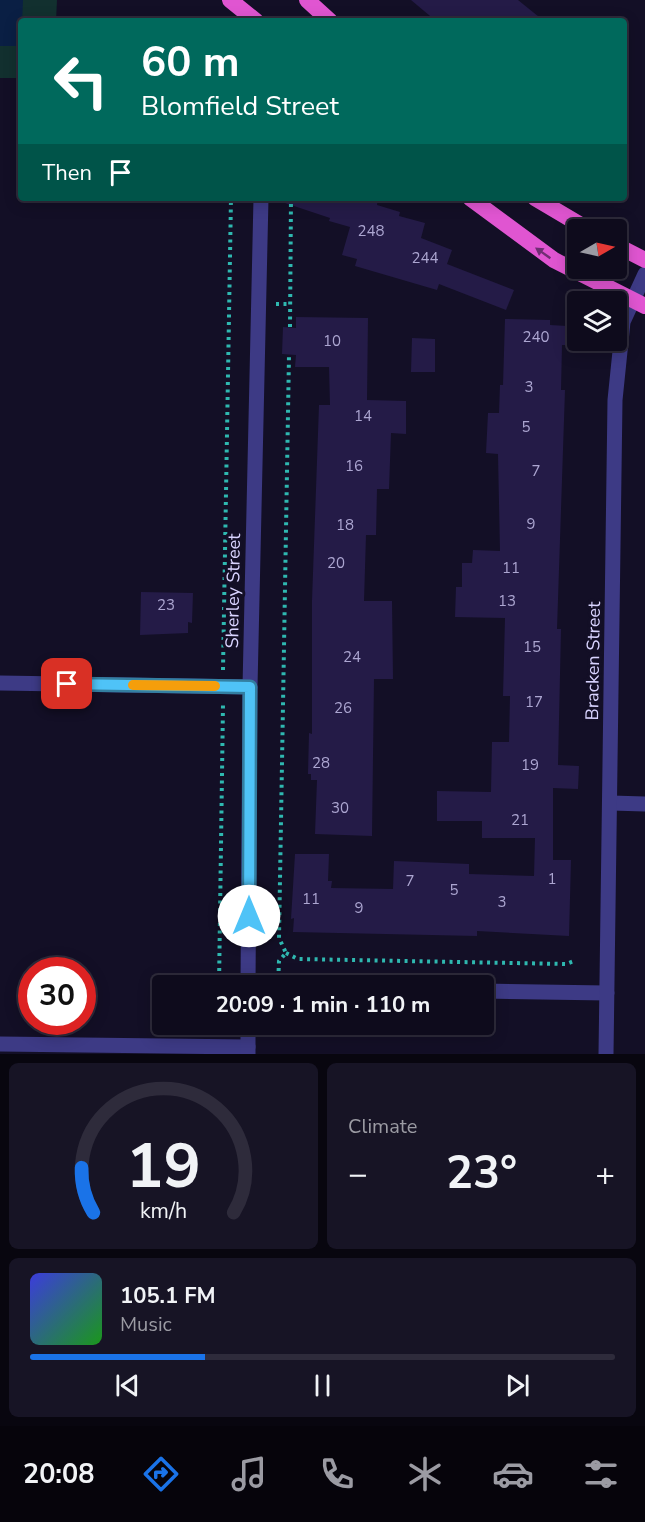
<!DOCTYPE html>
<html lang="en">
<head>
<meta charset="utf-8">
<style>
	body { margin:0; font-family:"Nunito Sans",sans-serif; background:#171425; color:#f1f3f6; height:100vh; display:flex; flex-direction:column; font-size:22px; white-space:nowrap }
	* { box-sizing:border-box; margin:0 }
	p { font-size:20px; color:#9b9ba3 }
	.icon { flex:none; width:33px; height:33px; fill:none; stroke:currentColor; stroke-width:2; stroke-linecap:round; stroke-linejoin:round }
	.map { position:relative; height:1054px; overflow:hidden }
	.drawer { display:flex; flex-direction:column; gap:9px; padding:9px; background:#08060f; flex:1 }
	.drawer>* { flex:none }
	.banner { position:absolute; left:18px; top:18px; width:609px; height:183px; border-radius:6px; box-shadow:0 3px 15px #0003,0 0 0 2px #2e2b3b; background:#00695c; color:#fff; overflow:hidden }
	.needle { width:39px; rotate:81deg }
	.fabs { position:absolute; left:567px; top:219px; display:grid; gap:12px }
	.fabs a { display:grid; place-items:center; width:60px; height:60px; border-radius:6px; background:#0e0b1c; box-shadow:0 3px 15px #0003,0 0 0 2px #2e2b3b; font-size:30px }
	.speed { position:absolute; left:18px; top:957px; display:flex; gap:12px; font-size:30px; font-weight:700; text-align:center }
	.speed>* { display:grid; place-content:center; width:78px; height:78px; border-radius:50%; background:#0e0b1c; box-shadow:0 3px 15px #0003,0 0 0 2px #2e2b3b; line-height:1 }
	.speed .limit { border:9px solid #d22; background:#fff; color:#111 }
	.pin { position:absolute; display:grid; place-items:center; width:51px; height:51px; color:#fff; margin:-26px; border-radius:12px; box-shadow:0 3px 9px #0006 }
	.me { position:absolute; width:66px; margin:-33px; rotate:0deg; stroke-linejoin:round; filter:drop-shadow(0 0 4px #0008) }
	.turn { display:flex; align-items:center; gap:21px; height:126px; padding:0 24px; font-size:27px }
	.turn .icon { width:78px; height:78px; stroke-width:2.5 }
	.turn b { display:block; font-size:42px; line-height:51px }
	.then { display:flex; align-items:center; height:57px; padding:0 24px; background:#0003; gap:12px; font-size:22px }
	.big { font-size:45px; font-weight:700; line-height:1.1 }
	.drawer .widget { flex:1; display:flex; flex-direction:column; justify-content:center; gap:9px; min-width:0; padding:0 21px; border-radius:9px; background:#171425 }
	.drawer .dial { align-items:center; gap:0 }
	.dial svg { height:156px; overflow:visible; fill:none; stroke:#2e2b3b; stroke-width:7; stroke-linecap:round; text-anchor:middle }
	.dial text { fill:#f1f3f6; stroke:none }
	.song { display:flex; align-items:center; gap:18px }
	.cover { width:72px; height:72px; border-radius:9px; background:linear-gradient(135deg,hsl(240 70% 55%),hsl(120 70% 35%)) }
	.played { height:6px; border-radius:3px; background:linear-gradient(90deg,#1a73e8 30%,#2e2b3b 30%) }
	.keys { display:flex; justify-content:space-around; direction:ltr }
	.heat { display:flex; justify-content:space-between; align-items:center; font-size:33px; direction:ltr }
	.drawer .tiles { flex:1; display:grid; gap:9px; grid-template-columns:1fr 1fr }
	.widget:last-child { grid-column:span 2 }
	.trip { position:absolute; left:152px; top:975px; width:342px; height:60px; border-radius:6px; background:#0e0b1c; box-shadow:0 3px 15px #0003,0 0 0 2px #2e2b3b; font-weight:700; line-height:60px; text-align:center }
	.menu { display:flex; height:96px; justify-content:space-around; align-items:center; background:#06040b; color:#9b9ba3 }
	.menu .icon { width:42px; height:42px }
	.menu .current { color:#1a73e8 }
	.menu b { font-size:27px; color:#f1f3f6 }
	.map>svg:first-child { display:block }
	.green { fill:#12302f }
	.water { fill:#0a1f44 }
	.building { fill:#241b47 }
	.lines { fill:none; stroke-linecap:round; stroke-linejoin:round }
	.path { stroke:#2fb8b0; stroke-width:4; stroke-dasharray:3 4.5; stroke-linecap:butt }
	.minor { stroke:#3d3a85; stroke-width:15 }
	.trunk { stroke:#e055d1; stroke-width:16 }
	.oneway { fill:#6f2e73 }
	.route-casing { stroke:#337fa1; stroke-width:15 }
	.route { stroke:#4fc3f7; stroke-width:10 }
	.slow { stroke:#f59e0b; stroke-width:10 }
	.labels { text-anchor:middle; stroke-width:6; stroke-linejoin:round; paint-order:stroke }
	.number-label { font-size:15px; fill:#aca6d1 }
	.street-label { font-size:18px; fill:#d9d4ff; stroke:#130f26 }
</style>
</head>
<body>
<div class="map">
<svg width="645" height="1054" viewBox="0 0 645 1054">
	<rect width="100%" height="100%" fill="#130f26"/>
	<!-- green -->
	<polygon class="green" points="0,0 57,0 56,21 21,21 21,78 0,78"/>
	<!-- water -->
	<polygon class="water" points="0,0 23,0 21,46 0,46"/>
	<!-- building -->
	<g class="building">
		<polygon points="411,0 518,0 544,21 436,21"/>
		<polygon points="283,198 378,198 377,205 400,212 399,216 425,223 421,238 452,250 447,264 514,290 506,310 439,284 437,290 355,266 357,259 342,255 350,227 329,221 330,218 282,202"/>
		<polygon points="296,317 368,318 367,400 406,401 406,434 391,433 389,489 377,489 376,535 366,535 364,601 392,601 393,679 374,679 372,836 315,834 317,780 311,780 311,774 308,774 309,733 312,734 312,601 319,405 330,405 329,367 295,367 296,355 282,354 283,327 296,328"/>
		<polygon points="505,319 550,320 550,325 567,326 567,345 562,345 561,390 565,390 557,629 561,629 558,765 579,766 578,789 553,788 553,860 571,860 569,936 477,931 477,936 293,932 294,918 291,919 295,854 329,854 328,881 332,881 331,888 393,889 394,861 469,864 469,874 534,876 535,838 482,838 482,821 437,821 437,791 491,792 492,742 509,742 510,696 503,696 505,618 455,617 456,587 462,587 462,563 472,563 473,550 500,551 498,454 486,453 488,413 499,413 500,385 503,385"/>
		<polygon points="412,338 435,339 435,372 411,372"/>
		<polygon points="141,592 193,593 192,623 188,622 188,633 140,635"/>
	</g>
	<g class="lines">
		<!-- path -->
		<g class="path">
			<polyline points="276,304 290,304"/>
			<polyline points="290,327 291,198"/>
			<polyline points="223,670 231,198"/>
			<polyline points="286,953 298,959 566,964 574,961"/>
			<polyline points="219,986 223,704"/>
			<polyline points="278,986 279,961 286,953 279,938 289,355"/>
		</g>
		<!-- minor -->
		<g class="minor">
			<polyline points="0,683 250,687"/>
			<polyline points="611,803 645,804"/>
			<polyline points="248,986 250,687 261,198"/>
			<polyline points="483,991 607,993"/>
			<polyline points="0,1044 248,1047"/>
			<polyline points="248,1054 248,1024"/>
			<polyline points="606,1054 615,400 623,322 645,274"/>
		</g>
		<!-- trunk -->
		<g class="trunk">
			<polyline points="230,0 256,21"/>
			<polyline points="307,0 330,21"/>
			<polyline points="470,198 554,260 645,306"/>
			<polyline points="535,198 589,230"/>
			<polyline points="616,245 645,260"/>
		</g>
	</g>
	<!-- one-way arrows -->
	<defs><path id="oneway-solid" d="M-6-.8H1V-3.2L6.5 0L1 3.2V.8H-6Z" transform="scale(1.5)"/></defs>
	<use class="oneway" href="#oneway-solid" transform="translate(543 253) rotate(-145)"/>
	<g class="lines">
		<defs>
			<polyline id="route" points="67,684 250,687 249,916"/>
		</defs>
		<!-- route casing -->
		<use href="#route" class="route-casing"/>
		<!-- route -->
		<use href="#route" class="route"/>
		<!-- slow -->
		<polyline class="slow" points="133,685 215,686"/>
	</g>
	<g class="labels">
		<!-- number labels -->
		<g class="number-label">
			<text x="371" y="236">248</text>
			<text x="425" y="263">244</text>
			<text x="536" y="342">240</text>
			<text x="332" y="346">10</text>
			<text x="529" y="392">3</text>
			<text x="363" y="421">14</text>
			<text x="526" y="432">5</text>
			<text x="354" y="471">16</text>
			<text x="536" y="476">7</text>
			<text x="531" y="529">9</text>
			<text x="345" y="530">18</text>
			<text x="336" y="568">20</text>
			<text x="511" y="573">11</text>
			<text x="507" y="606">13</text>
			<text x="166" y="610">23</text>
			<text x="532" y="652">15</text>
			<text x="352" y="662">24</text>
			<text x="534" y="707">17</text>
			<text x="343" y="713">26</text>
			<text x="321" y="768">28</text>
			<text x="530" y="770">19</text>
			<text x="340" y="813">30</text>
			<text x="520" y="825">21</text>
			<text x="552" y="884">1</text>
			<text x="410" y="886">7</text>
			<text x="454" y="895">5</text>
			<text x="311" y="904">11</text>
			<text x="502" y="907">3</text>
			<text x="359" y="913">9</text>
		</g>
		<!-- street labels -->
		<g class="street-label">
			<text transform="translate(233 591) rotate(-89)" y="6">Sherley Street</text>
			<text transform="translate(593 661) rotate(-89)" y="6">Bracken Street</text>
		</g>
	</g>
</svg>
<div class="fabs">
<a><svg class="needle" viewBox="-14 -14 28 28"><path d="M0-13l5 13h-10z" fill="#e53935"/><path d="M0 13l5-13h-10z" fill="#9b9ba3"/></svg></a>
<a><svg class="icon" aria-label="layers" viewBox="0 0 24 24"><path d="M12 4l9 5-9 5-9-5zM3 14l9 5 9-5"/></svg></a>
</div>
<div class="speed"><div class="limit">30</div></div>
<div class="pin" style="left:67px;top:684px;background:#d93025"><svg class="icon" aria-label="arrive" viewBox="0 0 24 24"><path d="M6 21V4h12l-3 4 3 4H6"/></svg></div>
<svg class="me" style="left:249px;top:916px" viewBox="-20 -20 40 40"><circle r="19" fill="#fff"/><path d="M0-13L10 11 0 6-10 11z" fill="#4fc3f7"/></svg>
<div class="trip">20:09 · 1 min · 110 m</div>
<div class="banner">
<div class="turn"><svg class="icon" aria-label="left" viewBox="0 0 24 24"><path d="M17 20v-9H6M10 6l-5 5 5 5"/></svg><div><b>60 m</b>Blomfield Street</div></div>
<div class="then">Then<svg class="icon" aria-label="arrive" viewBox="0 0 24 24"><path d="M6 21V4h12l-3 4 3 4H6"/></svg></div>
</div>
</div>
<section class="drawer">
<div class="tiles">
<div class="widget dial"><svg viewBox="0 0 100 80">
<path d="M14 69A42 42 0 1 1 86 69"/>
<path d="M14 69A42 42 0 0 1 8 46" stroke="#1a73e8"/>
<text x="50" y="56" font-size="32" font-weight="700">19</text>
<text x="50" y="72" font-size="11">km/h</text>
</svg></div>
<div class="widget"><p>Climate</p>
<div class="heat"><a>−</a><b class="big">23°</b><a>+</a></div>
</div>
<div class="widget">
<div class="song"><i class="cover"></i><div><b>105.1 FM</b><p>Music</p></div></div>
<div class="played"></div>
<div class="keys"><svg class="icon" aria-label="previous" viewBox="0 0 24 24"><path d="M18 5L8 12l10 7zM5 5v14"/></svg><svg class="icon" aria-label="pause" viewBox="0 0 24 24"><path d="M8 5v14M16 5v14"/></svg><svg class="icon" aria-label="next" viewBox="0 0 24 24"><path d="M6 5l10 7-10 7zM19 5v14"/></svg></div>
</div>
</div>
</section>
<nav class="menu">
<b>20:08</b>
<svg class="icon current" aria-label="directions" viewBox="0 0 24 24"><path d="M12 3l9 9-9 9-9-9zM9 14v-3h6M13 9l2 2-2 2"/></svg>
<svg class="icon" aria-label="music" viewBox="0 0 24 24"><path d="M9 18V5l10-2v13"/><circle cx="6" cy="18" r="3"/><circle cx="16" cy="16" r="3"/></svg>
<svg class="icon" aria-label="phone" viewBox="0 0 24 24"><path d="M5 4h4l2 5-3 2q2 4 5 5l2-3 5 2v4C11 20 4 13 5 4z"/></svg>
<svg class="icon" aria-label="climate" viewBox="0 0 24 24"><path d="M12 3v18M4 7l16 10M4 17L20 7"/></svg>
<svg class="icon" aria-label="car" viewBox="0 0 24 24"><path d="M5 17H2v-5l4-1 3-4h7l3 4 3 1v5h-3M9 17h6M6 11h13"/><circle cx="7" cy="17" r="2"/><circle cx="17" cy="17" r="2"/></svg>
<svg class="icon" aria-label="filters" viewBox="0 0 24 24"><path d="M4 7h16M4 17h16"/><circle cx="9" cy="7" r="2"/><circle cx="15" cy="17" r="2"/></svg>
</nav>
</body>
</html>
